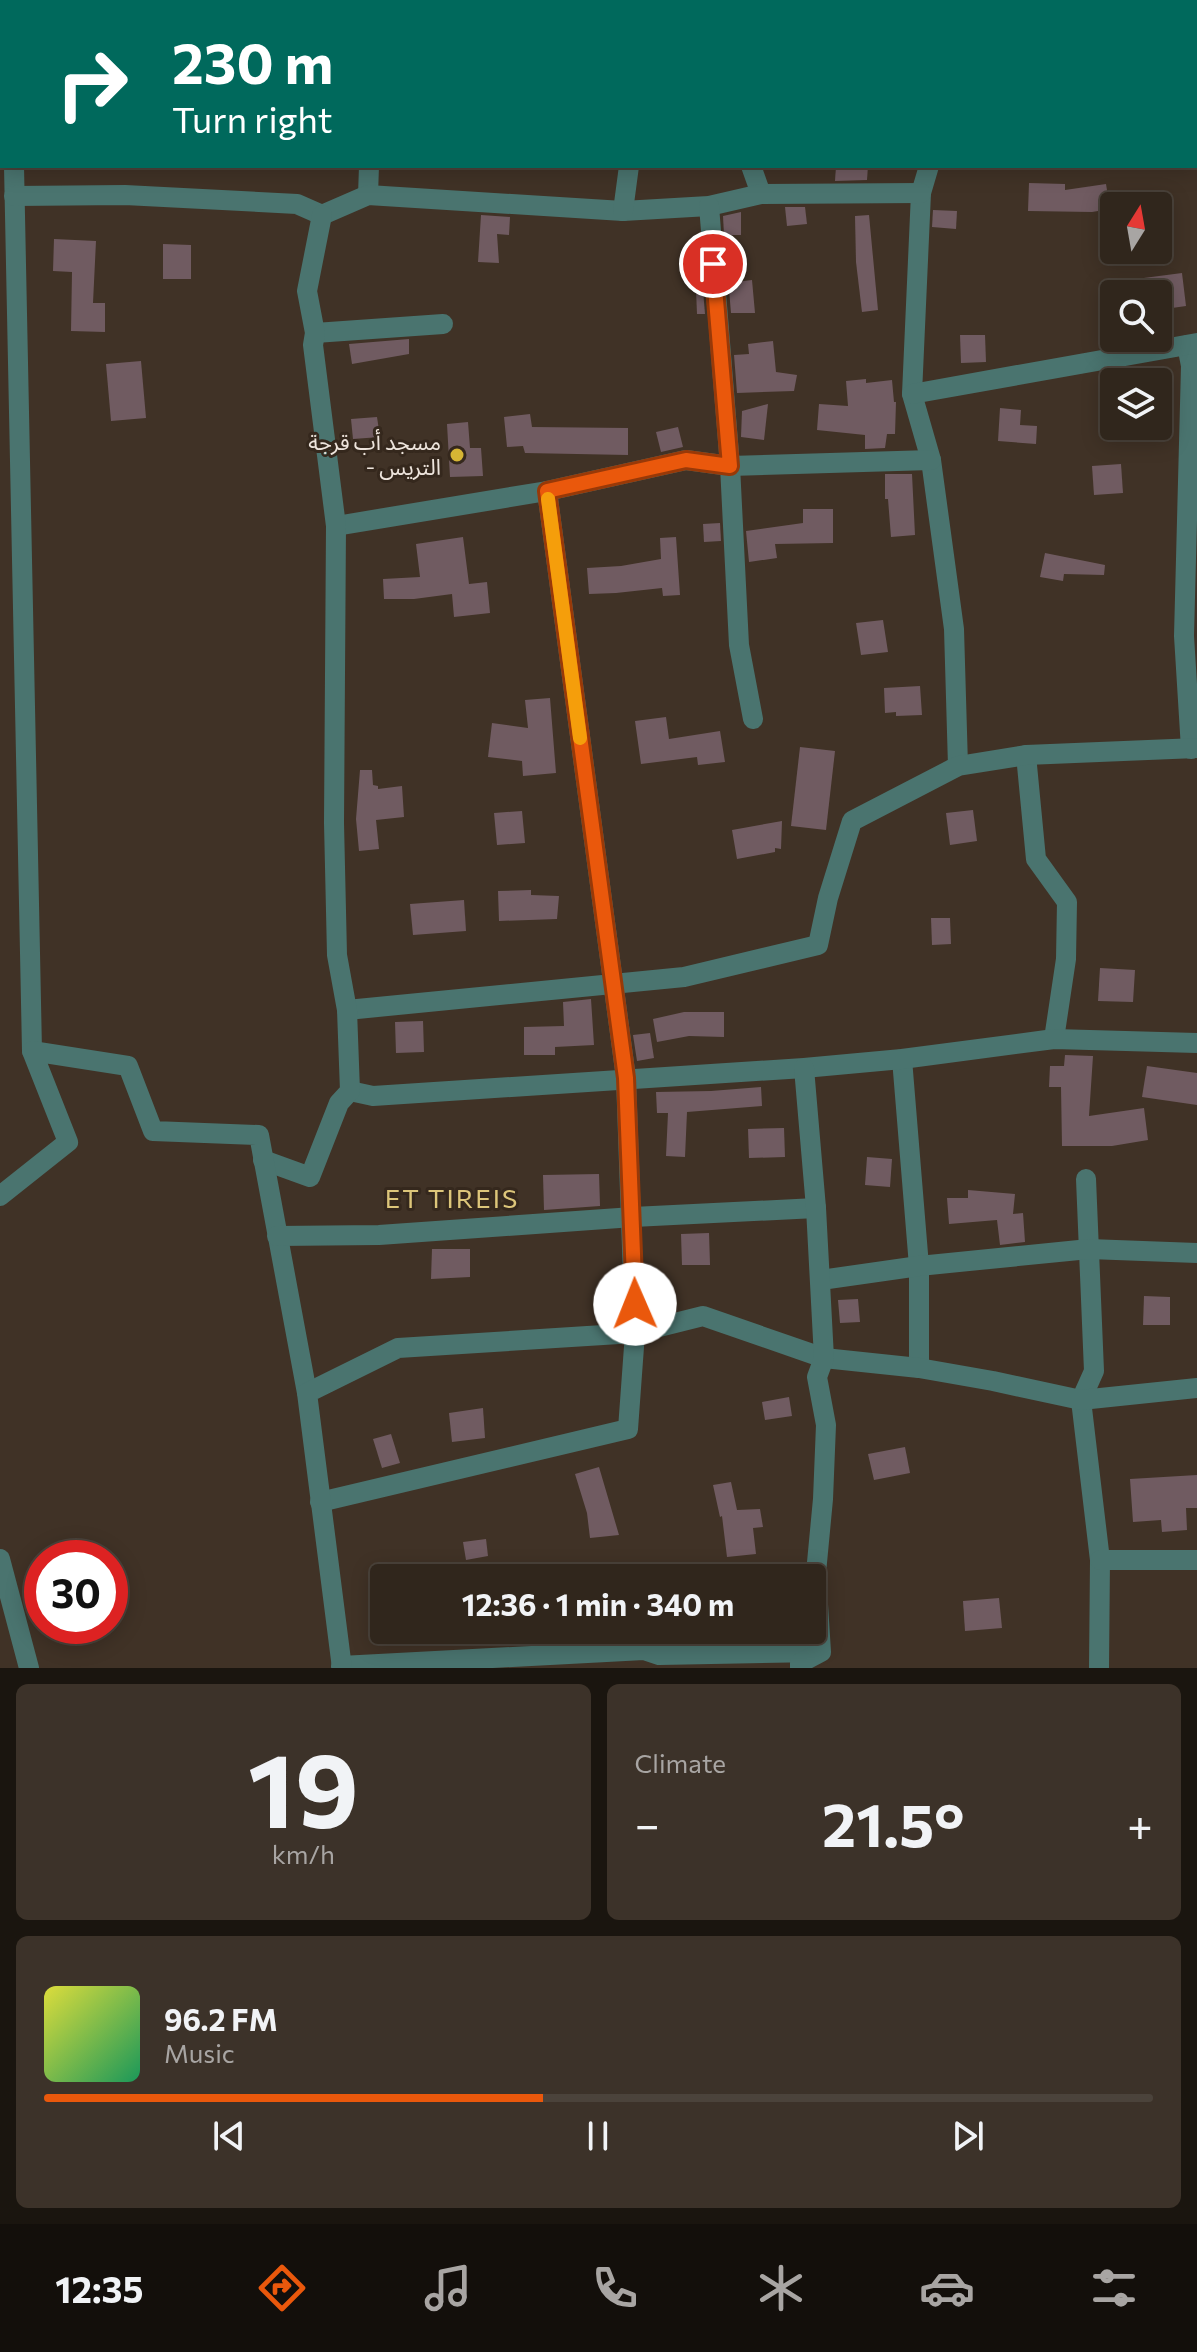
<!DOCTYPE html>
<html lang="en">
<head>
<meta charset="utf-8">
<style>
	body { margin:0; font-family:Commissioner,"Noto Sans Arabic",sans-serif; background:#3c3229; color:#f1f3f6; height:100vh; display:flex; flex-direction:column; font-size:30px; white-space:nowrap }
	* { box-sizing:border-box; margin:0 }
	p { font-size:26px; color:#a8a5a3 }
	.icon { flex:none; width:44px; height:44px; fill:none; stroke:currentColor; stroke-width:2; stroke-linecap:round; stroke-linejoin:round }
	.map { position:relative; height:1668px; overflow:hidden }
	.side { display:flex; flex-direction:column; gap:16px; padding:16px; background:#1a150f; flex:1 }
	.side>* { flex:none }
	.top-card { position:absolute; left:0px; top:0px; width:1198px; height:168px; box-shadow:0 4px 20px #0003,0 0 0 2px #4b433b; background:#00695c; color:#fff; overflow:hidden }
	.needle { width:52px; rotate:11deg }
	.buttons { position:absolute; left:1100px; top:192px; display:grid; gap:16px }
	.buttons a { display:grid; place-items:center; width:72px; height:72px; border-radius:8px; background:#30261c; box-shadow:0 4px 20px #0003,0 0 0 2px #4b433b; font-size:40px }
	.speed { position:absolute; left:24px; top:1540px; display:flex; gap:16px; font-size:40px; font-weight:700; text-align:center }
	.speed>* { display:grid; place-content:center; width:104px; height:104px; border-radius:50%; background:#30261c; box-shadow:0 4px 20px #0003,0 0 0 2px #4b433b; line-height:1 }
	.speed .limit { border:12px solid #d22; background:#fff; color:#111 }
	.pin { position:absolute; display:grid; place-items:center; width:68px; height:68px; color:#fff; margin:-34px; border:4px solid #fff; border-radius:50%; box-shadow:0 2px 8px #0007 }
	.me { position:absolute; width:88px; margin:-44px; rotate:359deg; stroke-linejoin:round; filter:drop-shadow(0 0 6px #0008) }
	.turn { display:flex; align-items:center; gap:28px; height:168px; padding:0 40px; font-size:36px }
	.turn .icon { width:104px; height:104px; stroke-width:2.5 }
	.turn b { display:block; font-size:56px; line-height:68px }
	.big { font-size:60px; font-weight:700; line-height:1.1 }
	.side .widget { flex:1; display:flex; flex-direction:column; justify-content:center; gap:12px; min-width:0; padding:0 28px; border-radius:12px; background:#3c3229 }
	.side .dial { align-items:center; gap:0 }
	.dial b { font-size:104px; line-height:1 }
	.song { display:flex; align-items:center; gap:24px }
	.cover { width:96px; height:96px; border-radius:12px; background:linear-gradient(135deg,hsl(60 70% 55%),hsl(150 70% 35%)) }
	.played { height:8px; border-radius:4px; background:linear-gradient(90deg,#ea580c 45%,#4b433b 45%) }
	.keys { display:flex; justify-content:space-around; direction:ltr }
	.heat { display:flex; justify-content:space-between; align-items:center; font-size:44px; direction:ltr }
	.side .tiles { flex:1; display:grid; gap:16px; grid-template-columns:1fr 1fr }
	.widget:last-child { grid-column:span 2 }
	.trip { position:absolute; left:370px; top:1564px; width:456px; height:80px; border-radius:8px; background:#30261c; box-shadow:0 4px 20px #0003,0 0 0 2px #4b433b; font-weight:700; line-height:80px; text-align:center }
	.tabs { display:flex; height:128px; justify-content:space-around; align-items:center; background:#130f0b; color:#a8a5a3 }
	.tabs .icon { width:56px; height:56px }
	.tabs .current { color:#ea580c }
	.tabs b { font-size:36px; color:#f1f3f6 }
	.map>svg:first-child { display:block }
	.building { fill:#705b61 }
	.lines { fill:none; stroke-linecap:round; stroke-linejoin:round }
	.minor { stroke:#4a746f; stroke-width:20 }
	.route-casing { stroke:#983908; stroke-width:20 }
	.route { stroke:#ea580c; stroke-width:14 }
	.slow { stroke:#f59e0b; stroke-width:14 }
	.poi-dot { fill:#d6b534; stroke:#35281d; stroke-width:3 }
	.labels { text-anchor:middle; stroke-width:6; stroke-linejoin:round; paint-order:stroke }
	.poi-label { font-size:22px; fill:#eee5dd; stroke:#35281d; text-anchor:end }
	.quarter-label { font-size:26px; letter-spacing:2px; fill:#ddc67a; stroke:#35281d }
</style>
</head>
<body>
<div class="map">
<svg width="1197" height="1668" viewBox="0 0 1197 1668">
	<rect width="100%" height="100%" fill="#403226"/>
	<!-- building -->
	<g class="building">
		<polygon points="836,166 868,166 867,180 835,181"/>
		<polygon points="1029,183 1065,184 1065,190 1106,184 1110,209 1092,212 1028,211"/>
		<polygon points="785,207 805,207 807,224 787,226"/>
		<polygon points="933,210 957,211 956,229 932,227"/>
		<polygon points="741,212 741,235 724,235 723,216"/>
		<polygon points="481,215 510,217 509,235 497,234 499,263 478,262"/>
		<polygon points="869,215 878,310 862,312 856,262 855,216"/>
		<polygon points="54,239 96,241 93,303 105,303 105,332 71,331 72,272 53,271"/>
		<polygon points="163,244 191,245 191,279 163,279"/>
		<polygon points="695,265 701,266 705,314 697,314"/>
		<polygon points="727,266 735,266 736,282 752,280 755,313 731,313"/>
		<polygon points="1182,273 1186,306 1158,310 1158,294 1114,294 1113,282"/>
		<polygon points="960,335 985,335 986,362 961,363"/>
		<polygon points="409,339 409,354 352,364 349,344"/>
		<polygon points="773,341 776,372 797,375 794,391 737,393 734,355 749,354 748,344"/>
		<polygon points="141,361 146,418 111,421 106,364"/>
		<polygon points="866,379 866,383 892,380 894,402 896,402 895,434 887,434 885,448 865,449 865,435 817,430 819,404 848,406 846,381"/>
		<polygon points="768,404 764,440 741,437 742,411"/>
		<polygon points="1000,408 1021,410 1020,425 1037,426 1036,444 998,441"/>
		<polygon points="530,414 532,427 628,428 628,455 525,453 523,446 507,447 504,417"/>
		<polygon points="377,417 380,437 353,439 351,419"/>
		<polygon points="468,422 470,448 481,448 483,476 450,477 447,424"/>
		<polygon points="678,427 683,447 661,452 656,432"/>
		<polygon points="1121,464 1123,493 1094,495 1092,466"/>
		<polygon points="885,474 912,474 915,535 891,537 888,499 885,499"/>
		<polygon points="803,509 833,509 833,543 775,544 777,558 749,562 746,531 803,523"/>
		<polygon points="720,523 721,541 704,542 703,524"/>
		<polygon points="463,537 469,584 487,582 490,613 454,617 452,594 414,599 384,599 383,579 420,577 416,544"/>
		<polygon points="676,537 680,595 663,596 662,588 616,593 589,594 587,568 621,566 661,559 660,538"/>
		<polygon points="1045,553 1105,565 1104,575 1064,574 1063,581 1040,577"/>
		<polygon points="883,620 888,652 861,655 856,623"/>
		<polygon points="920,686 922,715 896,716 896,712 885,713 884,688"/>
		<polygon points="550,698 556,773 523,776 522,761 488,757 492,723 528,728 525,700"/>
		<polygon points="666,717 669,739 720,731 725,762 698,765 697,757 641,764 635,721"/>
		<polygon points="800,747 835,751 826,830 791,826"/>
		<polygon points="360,770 372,770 373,785 378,786 378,789 402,786 404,817 376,820 379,849 359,851 356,819"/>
		<polygon points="973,810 977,841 950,845 946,813"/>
		<polygon points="522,811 525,843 497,845 494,813"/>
		<polygon points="782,821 781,849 775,848 775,852 737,859 732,830"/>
		<polygon points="531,890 531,895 559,896 557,919 499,921 498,891"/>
		<polygon points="464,900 466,931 413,935 410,904"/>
		<polygon points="931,918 950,918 951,944 932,945"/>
		<polygon points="1100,968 1135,970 1133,1002 1098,1001"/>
		<polygon points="591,999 594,1045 555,1047 555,1055 524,1055 524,1027 564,1026 563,1002"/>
		<polygon points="684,1012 724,1012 724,1037 689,1036 657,1042 653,1019"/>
		<polygon points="423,1021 424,1052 396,1053 395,1022"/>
		<polygon points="650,1033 654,1058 637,1061 633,1035"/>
		<polygon points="1065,1055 1093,1056 1089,1116 1144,1108 1148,1140 1112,1146 1062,1146 1061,1087 1049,1087 1050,1066 1064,1066"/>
		<polygon points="1147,1066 1197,1073 1197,1105 1142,1097"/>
		<polygon points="761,1087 762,1106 687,1112 685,1157 666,1156 668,1113 657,1113 656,1092 711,1091"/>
		<polygon points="784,1128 785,1157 749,1158 748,1129"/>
		<polygon points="867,1157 892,1159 890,1187 865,1185"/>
		<polygon points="599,1174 600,1206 544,1210 543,1175"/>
		<polygon points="968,1190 1015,1194 1013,1214 1023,1213 1025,1242 1000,1245 997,1220 949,1224 947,1198 968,1198"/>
		<polygon points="709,1233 710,1265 682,1265 681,1234"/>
		<polygon points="432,1249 470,1249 470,1277 431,1279"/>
		<polygon points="1144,1296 1170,1297 1170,1325 1143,1325"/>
		<polygon points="858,1299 860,1322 840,1323 838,1300"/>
		<polygon points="789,1397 792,1416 765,1420 762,1402"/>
		<polygon points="483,1408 485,1438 452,1442 449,1413"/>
		<polygon points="391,1434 400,1463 382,1468 373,1439"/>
		<polygon points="905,1447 910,1473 874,1480 868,1454"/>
		<polygon points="599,1467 619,1535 590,1538 587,1513 575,1474"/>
		<polygon points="1197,1475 1197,1508 1186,1508 1187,1530 1162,1532 1161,1520 1133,1522 1130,1479"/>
		<polygon points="731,1482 737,1510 760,1509 763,1527 753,1528 756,1554 727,1557 722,1516 720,1517 713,1485"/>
		<polygon points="486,1539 488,1556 466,1560 463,1542"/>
		<polygon points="999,1598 1002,1628 965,1631 963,1601"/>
	</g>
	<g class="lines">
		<!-- minor -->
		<g class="minor">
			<polyline points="10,0 10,2"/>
			<polyline points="716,0 716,2"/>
			<polyline points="904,0 904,2"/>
			<polyline points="374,2 374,0"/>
			<polyline points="1118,2 1128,0"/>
			<polyline points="1196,125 1197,125"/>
			<polyline points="14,166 32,1051"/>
			<polyline points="751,166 761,194"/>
			<polyline points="929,166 921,193 912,394 931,460 954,629 958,766"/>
			<polyline points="368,195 369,166"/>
			<polyline points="14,196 125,195 297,204 322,215 368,195 623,211 709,206 761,194 921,193"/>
			<polyline points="709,206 730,466 739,645 753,719"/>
			<polyline points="623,211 629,166"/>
			<polyline points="315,333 443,324"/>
			<polyline points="1187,345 1191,366 1184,636 1191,749"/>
			<polyline points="912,394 1197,343"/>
			<polyline points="336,526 547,491 686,460 730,466 931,460"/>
			<polyline points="1026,755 1036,859 1067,902 1066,959 1054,1039"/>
			<polyline points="347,1010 684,977 818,945 828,898 852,821 958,766 1026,755 1197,748"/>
			<polyline points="902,1059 919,1266 919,1368"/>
			<polyline points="350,1091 373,1096 804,1068 902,1059 1054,1039 1197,1043"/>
			<polyline points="263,1160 310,1177 339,1103 350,1091 347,1010 337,955 334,823 336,526 313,345 315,333 307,291 322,215"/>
			<polyline points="1086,1179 1094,1371 1081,1400 1100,1560 1099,1668"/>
			<polyline points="0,1196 68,1142 32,1051 128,1066 153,1131 259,1135 307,1393"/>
			<polyline points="277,1236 379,1235 633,1217 816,1208"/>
			<polyline points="821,1280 919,1266 1089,1249 1197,1253"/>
			<polyline points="320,1502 628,1429 635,1333 626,1078 547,491"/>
			<polyline points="0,1559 29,1668"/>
			<polyline points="1100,1560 1197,1560"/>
			<polyline points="341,1666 644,1650 659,1655 817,1652"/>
			<polyline points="342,1668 307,1393 398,1348 635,1333 703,1316 824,1358 919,1368 993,1381 1081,1400 1197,1388"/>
			<polyline points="800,1668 800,1663 821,1652 816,1573 823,1499 826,1425 817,1377 824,1358 816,1208 804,1068"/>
		</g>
	</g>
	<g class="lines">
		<defs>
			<polyline id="route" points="635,1304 626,1078 547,491 686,460 730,466 713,264"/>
		</defs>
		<!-- route casing -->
		<use href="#route" class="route-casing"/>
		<!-- route -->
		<use href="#route" class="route"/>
		<!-- slow -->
		<polyline class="slow" points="548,499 580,738"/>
	</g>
	<!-- markers -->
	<circle class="poi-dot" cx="457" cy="455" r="8"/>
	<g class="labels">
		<!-- poi labels -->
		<g class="poi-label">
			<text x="441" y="450">مسجد أب قرجة<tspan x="441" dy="25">- التريس</tspan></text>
		</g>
		<!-- quarter labels -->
		<g class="quarter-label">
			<text x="452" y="1208">ET TIREIS</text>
		</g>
	</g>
</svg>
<div class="buttons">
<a><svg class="needle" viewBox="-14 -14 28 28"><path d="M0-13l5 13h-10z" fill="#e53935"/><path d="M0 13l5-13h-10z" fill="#a8a5a3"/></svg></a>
<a><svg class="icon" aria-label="search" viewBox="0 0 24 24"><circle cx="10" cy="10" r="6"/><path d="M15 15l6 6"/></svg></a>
<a><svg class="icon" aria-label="layers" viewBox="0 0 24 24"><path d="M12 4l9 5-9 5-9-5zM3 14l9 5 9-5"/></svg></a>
</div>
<div class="speed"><div class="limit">30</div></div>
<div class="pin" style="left:713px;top:264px;background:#d93025"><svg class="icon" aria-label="arrive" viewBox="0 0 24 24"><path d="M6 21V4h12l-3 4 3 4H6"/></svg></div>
<svg class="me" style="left:635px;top:1304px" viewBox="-20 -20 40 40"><circle r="19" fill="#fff"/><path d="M0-13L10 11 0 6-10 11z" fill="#ea580c"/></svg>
<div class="trip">12:36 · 1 min · 340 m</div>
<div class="top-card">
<div class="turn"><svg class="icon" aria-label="right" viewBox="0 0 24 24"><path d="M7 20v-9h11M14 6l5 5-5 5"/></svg><div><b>230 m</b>Turn right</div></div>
</div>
</div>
<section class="side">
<div class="tiles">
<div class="widget dial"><b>19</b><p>km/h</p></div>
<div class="widget"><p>Climate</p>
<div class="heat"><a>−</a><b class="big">21.5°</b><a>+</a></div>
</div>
<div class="widget">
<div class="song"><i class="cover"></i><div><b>96.2 FM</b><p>Music</p></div></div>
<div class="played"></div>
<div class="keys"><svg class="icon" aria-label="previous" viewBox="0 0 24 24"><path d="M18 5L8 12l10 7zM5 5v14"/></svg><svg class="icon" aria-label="pause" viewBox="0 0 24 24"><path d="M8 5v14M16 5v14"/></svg><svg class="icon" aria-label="next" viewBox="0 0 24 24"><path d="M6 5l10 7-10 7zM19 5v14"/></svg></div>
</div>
</div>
</section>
<nav class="tabs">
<b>12:35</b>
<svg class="icon current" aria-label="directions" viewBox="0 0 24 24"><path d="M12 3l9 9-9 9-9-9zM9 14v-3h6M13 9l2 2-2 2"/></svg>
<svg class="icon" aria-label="music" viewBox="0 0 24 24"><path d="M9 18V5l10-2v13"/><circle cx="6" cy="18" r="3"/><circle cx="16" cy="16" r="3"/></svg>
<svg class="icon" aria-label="phone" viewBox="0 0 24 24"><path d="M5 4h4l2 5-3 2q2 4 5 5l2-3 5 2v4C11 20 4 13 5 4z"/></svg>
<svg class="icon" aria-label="climate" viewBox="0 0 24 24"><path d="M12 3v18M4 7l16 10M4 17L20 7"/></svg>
<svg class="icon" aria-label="car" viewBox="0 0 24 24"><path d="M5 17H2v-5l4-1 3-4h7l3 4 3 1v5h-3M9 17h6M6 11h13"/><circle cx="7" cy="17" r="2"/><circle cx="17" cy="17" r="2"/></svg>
<svg class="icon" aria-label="filters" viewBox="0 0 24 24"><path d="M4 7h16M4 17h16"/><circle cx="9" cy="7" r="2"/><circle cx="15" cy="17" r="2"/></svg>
</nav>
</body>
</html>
